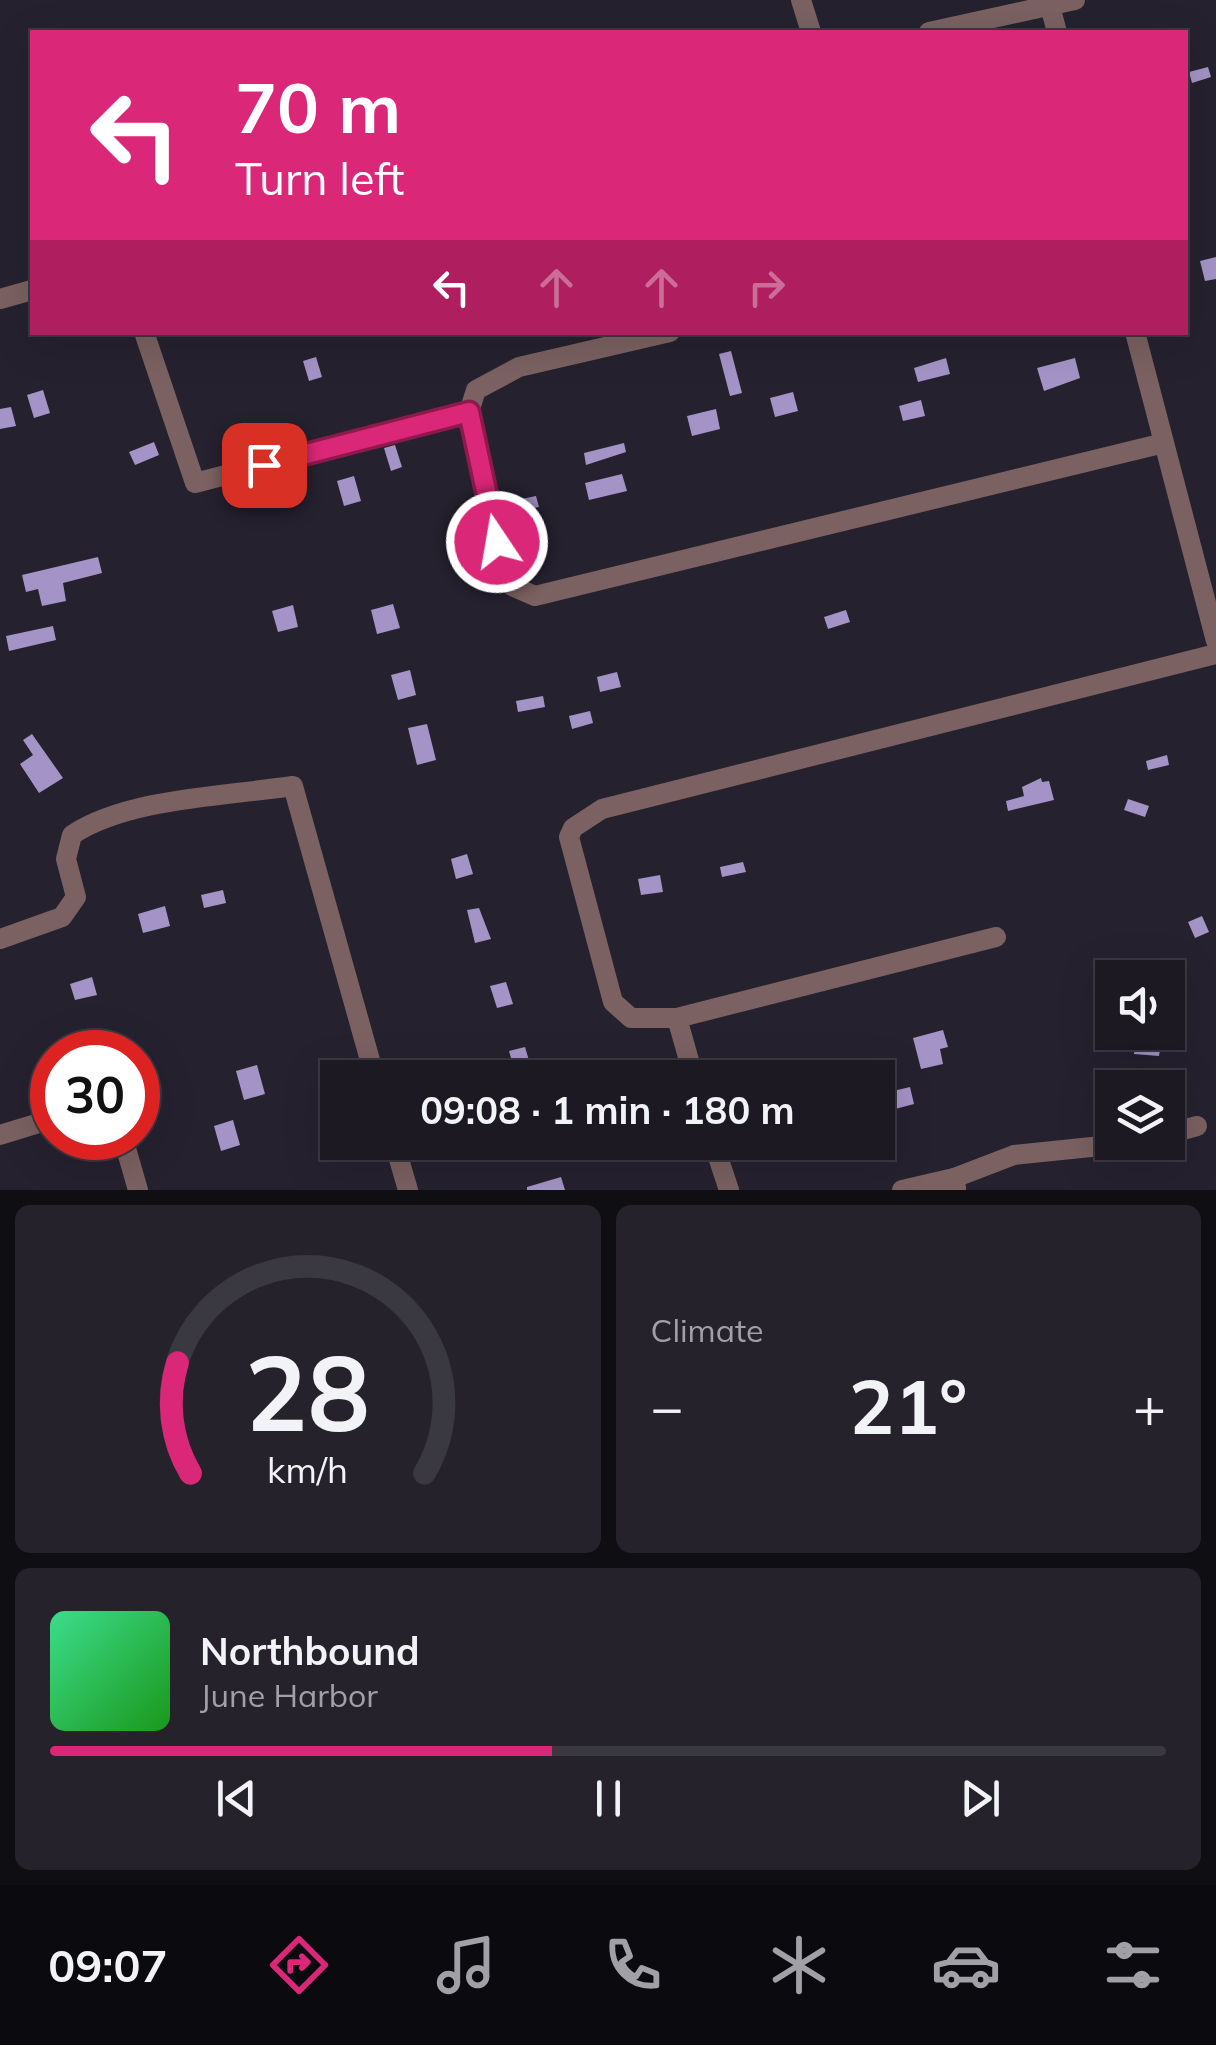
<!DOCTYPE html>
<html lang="en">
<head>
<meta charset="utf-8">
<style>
	body { margin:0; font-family:Mulish,sans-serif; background:#25222b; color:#f1f3f6; height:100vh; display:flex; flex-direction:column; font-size:38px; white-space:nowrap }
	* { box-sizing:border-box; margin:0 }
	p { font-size:32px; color:#a0a0a6 }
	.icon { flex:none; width:55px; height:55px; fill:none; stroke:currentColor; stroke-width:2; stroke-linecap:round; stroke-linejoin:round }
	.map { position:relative; height:1190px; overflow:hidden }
	.details { display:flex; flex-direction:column; gap:15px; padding:15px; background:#0f0e13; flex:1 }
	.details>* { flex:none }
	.hud { position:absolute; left:30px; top:30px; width:1158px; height:305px; border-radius:0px; box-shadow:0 10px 40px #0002,0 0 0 2px #3a3841; background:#db2777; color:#fff; overflow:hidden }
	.buttons { position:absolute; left:1095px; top:960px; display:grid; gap:20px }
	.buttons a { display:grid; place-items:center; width:90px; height:90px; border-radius:0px; background:#1c1923; box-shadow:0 10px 40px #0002,0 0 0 2px #3a3841; font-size:50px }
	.speed { position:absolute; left:30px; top:1030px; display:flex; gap:20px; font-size:50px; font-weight:700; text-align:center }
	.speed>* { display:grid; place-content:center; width:130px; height:130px; border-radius:50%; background:#1c1923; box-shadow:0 10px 40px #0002,0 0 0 2px #3a3841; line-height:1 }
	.speed .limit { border:15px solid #d22; background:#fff; color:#111 }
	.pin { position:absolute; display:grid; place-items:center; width:85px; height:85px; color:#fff; margin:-42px; border-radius:20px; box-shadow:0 5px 15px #0006 }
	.me { position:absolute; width:110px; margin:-55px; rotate:348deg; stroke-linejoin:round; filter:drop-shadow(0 0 8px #0008) }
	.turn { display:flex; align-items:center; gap:35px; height:210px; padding:0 40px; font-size:45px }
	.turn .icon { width:130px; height:130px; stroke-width:2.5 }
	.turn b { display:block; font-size:70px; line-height:85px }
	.lanes { display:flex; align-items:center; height:95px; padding:0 40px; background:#0003; justify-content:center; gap:50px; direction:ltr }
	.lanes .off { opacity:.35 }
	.big { font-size:75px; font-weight:700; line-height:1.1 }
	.details .tile { flex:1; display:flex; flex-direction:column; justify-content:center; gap:15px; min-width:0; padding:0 35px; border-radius:15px; background:#25222b }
	.details .dial { align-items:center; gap:0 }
	.dial svg { height:260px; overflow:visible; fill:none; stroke:#3a3841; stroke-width:7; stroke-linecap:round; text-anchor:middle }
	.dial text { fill:#f1f3f6; stroke:none }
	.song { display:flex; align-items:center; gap:30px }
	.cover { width:120px; height:120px; border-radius:15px; background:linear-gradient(135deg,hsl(150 70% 55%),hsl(120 70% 35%)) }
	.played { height:10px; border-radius:5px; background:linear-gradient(90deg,#db2777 45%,#3a3841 45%) }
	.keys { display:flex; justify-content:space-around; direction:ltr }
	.heat { display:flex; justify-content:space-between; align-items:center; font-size:55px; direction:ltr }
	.details .tiles { flex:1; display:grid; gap:15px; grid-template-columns:1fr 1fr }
	.tile:last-child { grid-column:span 2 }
	.trip { position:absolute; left:320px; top:1060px; width:575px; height:100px; border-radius:0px; background:#1c1923; box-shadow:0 10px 40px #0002,0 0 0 2px #3a3841; font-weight:700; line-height:100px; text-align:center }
	.menu { display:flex; height:160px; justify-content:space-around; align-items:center; background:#0b0a0e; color:#a0a0a6 }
	.menu .icon { width:70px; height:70px }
	.menu .current { color:#db2777 }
	.menu b { font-size:45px; color:#f1f3f6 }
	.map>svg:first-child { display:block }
	.building { fill:#a493c6 }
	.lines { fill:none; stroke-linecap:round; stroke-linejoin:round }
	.minor { stroke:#7b6161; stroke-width:20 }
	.route-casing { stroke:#8e194d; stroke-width:25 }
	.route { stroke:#db2777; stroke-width:18 }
</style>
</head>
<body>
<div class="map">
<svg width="1216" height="1190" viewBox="0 0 1216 1190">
	<rect width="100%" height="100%" fill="#26212f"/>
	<!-- building -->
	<g class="building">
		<polygon points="1208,67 1211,77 1192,83 1189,72"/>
		<polygon points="1216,257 1216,279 1205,281 1200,261"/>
		<polygon points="731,351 742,393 730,396 719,354"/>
		<polygon points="316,357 322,377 309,381 303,361"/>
		<polygon points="946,358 950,374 918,382 914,368"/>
		<polygon points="1075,358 1080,378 1044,391 1037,368"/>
		<polygon points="43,390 50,413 34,418 27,395"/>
		<polygon points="793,392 798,411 775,417 770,398"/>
		<polygon points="921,400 925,416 903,421 899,406"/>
		<polygon points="11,407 16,426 0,429 0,409"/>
		<polygon points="716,409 720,429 692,436 687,416"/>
		<polygon points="154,442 159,455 135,465 129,452"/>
		<polygon points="624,443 626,452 586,465 584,453"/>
		<polygon points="395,445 402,467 391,471 384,448"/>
		<polygon points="622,474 627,491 589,500 585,483"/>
		<polygon points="354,476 361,501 344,506 337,481"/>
		<polygon points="536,496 539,507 514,512 512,501"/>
		<polygon points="98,557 102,573 63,583 66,601 42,606 38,589 26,592 22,575"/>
		<polygon points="393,604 400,628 377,634 371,610"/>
		<polygon points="293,605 298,627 278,632 272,611"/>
		<polygon points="846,610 850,622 828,629 824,617"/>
		<polygon points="53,626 56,640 9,651 6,636"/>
		<polygon points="410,670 416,695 398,700 391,675"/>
		<polygon points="617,672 621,687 600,692 597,677"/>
		<polygon points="543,696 545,707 518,712 516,701"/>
		<polygon points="590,711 593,723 572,729 569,716"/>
		<polygon points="427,724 436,760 417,765 408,728"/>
		<polygon points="32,734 63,778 39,793 20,764 33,755 23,740"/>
		<polygon points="1167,755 1169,765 1148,770 1146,761"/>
		<polygon points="1041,778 1042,782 1049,781 1054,800 1008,811 1006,801 1024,796 1022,787"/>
		<polygon points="1128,799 1149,806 1145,817 1124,810"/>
		<polygon points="467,854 473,874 456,879 451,859"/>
		<polygon points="743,862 746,872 722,877 720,867"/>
		<polygon points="660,875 663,892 641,895 638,879"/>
		<polygon points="223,890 226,903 204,908 201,895"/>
		<polygon points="165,906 170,926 143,933 138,914"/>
		<polygon points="479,908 491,939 475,943 467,910"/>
		<polygon points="1202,916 1209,932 1195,938 1188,922"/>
		<polygon points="92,977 97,995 75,1000 70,984"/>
		<polygon points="506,982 513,1004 497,1008 490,986"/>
		<polygon points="943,1030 948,1047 940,1049 943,1064 921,1069 913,1038"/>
		<polygon points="1136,1039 1161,1042 1159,1056 1134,1054"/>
		<polygon points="525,1047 531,1067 515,1072 509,1051"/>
		<polygon points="257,1065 265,1094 244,1100 236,1071"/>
		<polygon points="910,1087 914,1104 884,1112 881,1102 891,1099 889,1092"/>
		<polygon points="233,1120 240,1145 221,1151 214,1126"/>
		<polygon points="698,1142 701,1153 676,1158 674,1147"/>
		<polygon points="561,1177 565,1190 527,1190 527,1187"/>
	</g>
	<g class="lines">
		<!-- minor -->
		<g class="minor">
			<polyline points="801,0 811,32"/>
			<polyline points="1050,6 1057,32"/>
			<polyline points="929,32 1075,0"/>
			<polyline points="0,299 32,290"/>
			<polyline points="144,332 195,483 469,412"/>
			<polyline points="670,332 519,367 476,390 469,412 503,566 512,586 535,596 1164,443"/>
			<polyline points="1135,332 1216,641"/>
			<polyline points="996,937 677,1018 631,1018 613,1002 569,837 573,828 602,809 1216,654"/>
			<path d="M0 939 62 917 76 897 66 859 72 835C127 798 227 796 293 786L375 1078"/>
			<polyline points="677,1018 694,1078"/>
			<polyline points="1168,1134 1197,1126"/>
			<polyline points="0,1135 52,1119"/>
			<polyline points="123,1138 138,1190"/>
			<polyline points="394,1142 408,1190"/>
			<polyline points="713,1142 729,1190"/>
			<polyline points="954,1178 1014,1155 1140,1142"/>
			<polyline points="902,1190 954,1178 956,1188"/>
		</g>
	</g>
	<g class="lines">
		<defs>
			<polyline id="route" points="264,465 469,412 497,542"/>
		</defs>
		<!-- route casing -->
		<use href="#route" class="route-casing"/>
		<!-- route -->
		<use href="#route" class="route"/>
	</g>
</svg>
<div class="buttons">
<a><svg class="icon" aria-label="sound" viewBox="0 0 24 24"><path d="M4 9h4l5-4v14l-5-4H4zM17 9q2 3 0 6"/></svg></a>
<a><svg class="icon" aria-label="layers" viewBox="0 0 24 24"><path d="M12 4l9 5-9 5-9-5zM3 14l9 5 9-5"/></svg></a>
</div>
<div class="speed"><div class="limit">30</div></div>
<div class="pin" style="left:264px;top:465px;background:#d93025"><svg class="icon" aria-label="arrive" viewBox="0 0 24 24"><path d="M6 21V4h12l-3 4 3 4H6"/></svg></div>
<svg class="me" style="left:497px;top:542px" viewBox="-20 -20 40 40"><circle r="17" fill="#db2777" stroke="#fff" stroke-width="3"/><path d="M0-11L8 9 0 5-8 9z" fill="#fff"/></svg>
<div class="trip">09:08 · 1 min · 180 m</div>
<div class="hud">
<div class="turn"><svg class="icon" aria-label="left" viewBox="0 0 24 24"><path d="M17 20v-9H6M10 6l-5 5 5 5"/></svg><div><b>70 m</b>Turn left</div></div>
<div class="lanes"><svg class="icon" aria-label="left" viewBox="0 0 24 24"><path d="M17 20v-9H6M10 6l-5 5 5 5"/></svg><svg class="icon off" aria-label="ahead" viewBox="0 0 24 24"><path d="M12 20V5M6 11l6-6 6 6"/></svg><svg class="icon off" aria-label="ahead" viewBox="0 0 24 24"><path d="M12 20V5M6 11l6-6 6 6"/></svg><svg class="icon off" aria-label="right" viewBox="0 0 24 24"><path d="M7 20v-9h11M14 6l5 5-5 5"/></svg></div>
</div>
</div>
<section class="details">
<div class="tiles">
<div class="tile dial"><svg viewBox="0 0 100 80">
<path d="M14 69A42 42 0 1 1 86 69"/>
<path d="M14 69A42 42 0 0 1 10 35" stroke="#db2777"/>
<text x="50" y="56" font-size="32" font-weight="700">28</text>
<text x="50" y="72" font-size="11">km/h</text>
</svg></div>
<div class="tile"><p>Climate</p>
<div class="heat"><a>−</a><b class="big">21°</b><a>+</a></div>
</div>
<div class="tile">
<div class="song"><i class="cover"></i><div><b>Northbound</b><p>June Harbor</p></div></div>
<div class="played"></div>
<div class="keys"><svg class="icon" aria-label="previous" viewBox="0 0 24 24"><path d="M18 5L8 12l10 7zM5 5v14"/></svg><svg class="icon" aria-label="pause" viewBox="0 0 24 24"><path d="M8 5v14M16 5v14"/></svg><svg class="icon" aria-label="next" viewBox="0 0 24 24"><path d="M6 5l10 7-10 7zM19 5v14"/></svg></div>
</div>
</div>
</section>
<nav class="menu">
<b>09:07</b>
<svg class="icon current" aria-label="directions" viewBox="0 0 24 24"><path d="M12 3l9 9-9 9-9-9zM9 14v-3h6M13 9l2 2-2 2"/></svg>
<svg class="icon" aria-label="music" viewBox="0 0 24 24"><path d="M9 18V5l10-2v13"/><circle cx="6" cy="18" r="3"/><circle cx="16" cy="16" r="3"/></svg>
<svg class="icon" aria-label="phone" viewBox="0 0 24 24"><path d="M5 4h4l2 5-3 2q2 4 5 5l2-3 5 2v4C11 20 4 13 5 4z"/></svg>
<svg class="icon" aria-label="climate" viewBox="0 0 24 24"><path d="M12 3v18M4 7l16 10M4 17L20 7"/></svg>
<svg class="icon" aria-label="car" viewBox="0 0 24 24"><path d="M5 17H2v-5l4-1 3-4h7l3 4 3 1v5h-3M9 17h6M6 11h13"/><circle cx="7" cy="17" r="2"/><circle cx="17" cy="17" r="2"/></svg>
<svg class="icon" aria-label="filters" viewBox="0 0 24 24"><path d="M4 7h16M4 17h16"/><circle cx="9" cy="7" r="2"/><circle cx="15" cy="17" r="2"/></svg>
</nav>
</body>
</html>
